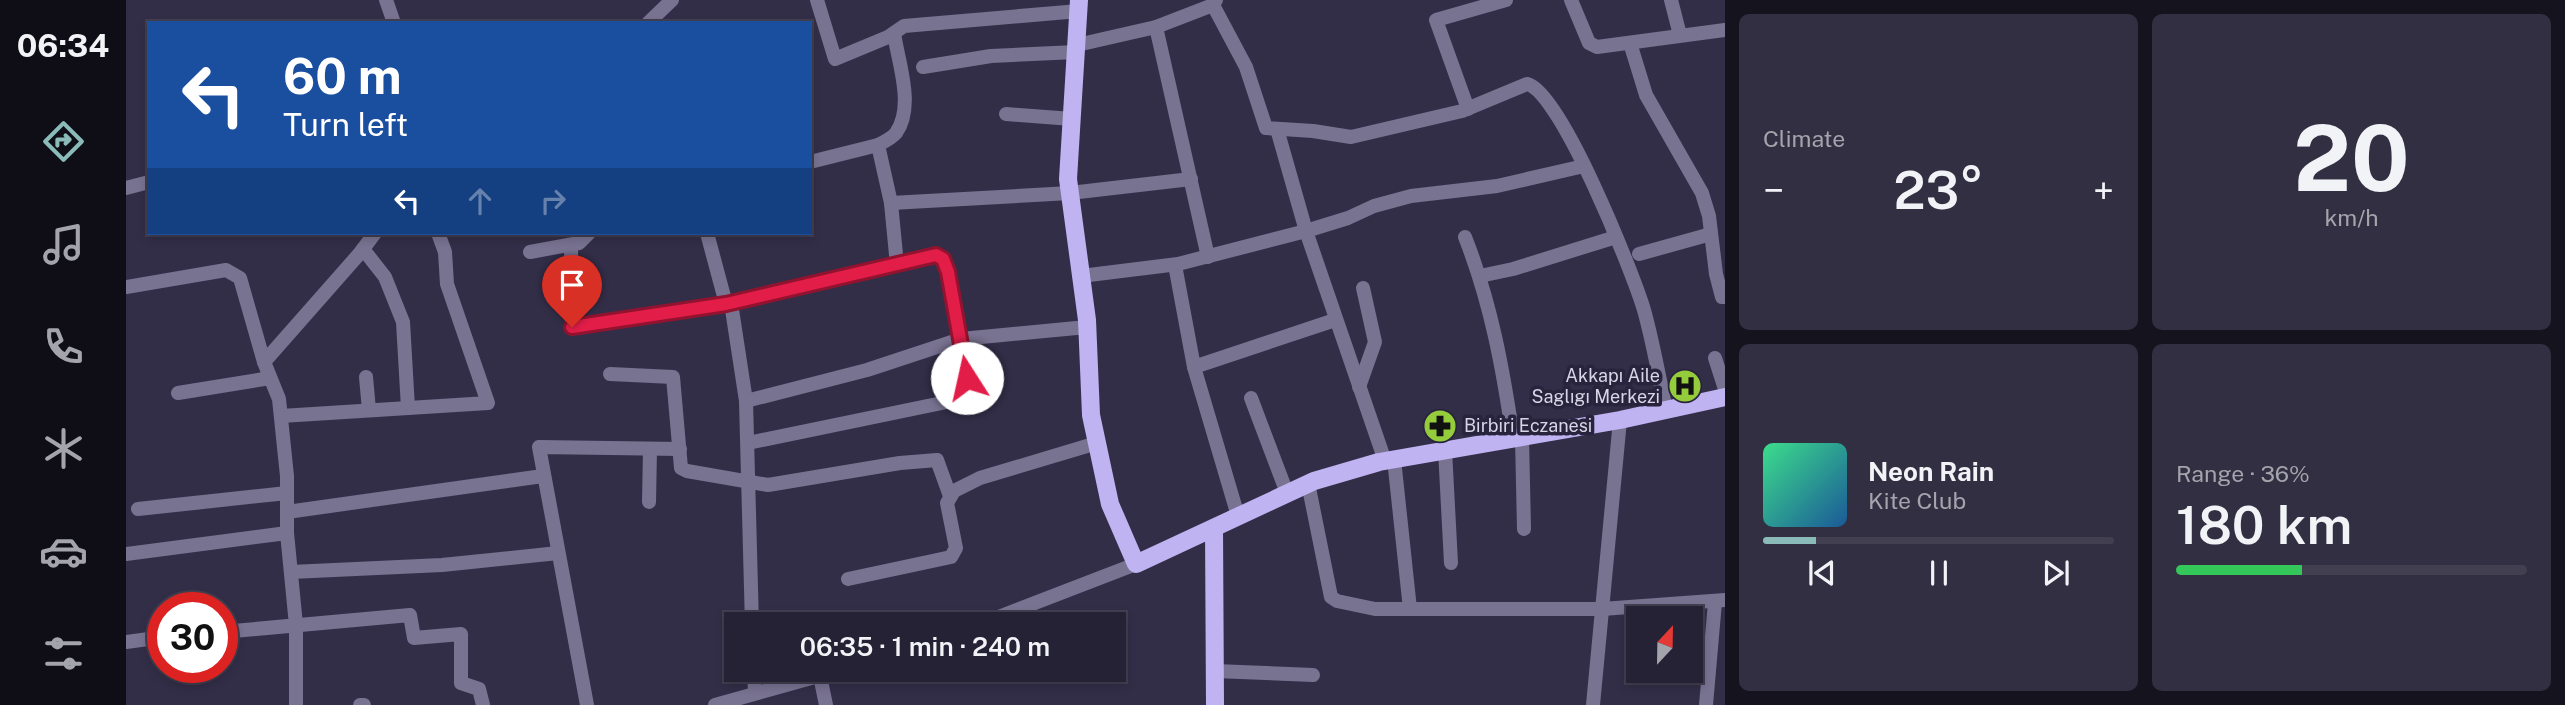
<!DOCTYPE html>
<html lang="en">
<head>
<meta charset="utf-8">
<style>
	body { margin:0; font-family:"Public Sans",sans-serif; background:#322f42; color:#f1f3f6; height:100vh; display:flex; flex-direction:column; font-size:26px; white-space:nowrap }
	* { box-sizing:border-box; margin:0 }
	p { font-size:23px; color:#a4a4ad }
	.icon { flex:none; width:38px; height:38px; fill:none; stroke:currentColor; stroke-width:2; stroke-linecap:round; stroke-linejoin:round }
	.map { position:relative; flex:1; overflow:hidden }
	.details { display:flex; flex-direction:column; gap:14px; padding:14px; background:#15131e; width:840px }
	.details>* { flex:none }
	.guide { position:absolute; left:21px; top:21px; width:665px; height:214px; border-radius:0px; box-shadow:0 4px 10px #0003,0 0 0 2px #423f51; background:#1a4fa0; color:#fff; overflow:hidden }
	.needle { width:46px; rotate:22deg }
	.fabs { position:absolute; left:1500px; top:606px; display:grid; gap:14px }
	.fabs a { display:grid; place-items:center; width:77px; height:77px; border-radius:0px; background:#262236; box-shadow:0 4px 10px #0003,0 0 0 2px #423f51; font-size:35px }
	.speed { position:absolute; left:21px; top:592px; display:flex; gap:14px; font-size:35px; font-weight:700; text-align:center }
	.speed>* { display:grid; place-content:center; width:91px; height:91px; border-radius:50%; background:#262236; box-shadow:0 4px 10px #0003,0 0 0 2px #423f51; line-height:1 }
	.speed .limit { border:10px solid #d22; background:#fff; color:#111 }
	.pin { position:absolute; display:grid; place-items:center; width:60px; height:60px; color:#fff; margin:-72px -30px; border-radius:50% 50% 50% 0; rotate:-45deg; box-shadow:0 0 7px #0007 }
	.pin .icon { rotate:45deg }
	.me { position:absolute; width:77px; margin:-38px; rotate:350deg; stroke-linejoin:round; filter:drop-shadow(0 0 5px #0008) }
	.turn { display:flex; align-items:center; gap:24px; height:147px; padding:0 21px; font-size:32px }
	.turn .icon { width:91px; height:91px; stroke-width:2.5 }
	.turn b { display:block; font-size:49px; line-height:60px }
	.lanes { display:flex; align-items:center; height:66px; padding:0 21px; background:#0003; justify-content:center; gap:35px; direction:ltr }
	.lanes .off { opacity:.35 }
	.big { font-size:52px; font-weight:600; line-height:1.1 }
	.details .card { flex:1; display:flex; flex-direction:column; justify-content:center; gap:10px; min-width:0; padding:0 24px; border-radius:10px; background:#322f42 }
	.details .dial { align-items:center; gap:0 }
	.dial b { font-size:91px; line-height:1 }
	.song { display:flex; align-items:center; gap:21px }
	.cover { width:84px; height:84px; border-radius:10px; background:linear-gradient(135deg,hsl(150 70% 55%),hsl(210 70% 35%)) }
	.played { height:7px; border-radius:4px; background:linear-gradient(90deg,#8bbbb9 15%,#423f51 15%) }
	.keys { display:flex; justify-content:space-around; direction:ltr }
	.heat { display:flex; justify-content:space-between; align-items:center; font-size:38px; direction:ltr }
	.charge { height:10px; border-radius:5px; background:linear-gradient(90deg,#34c759 36%,#423f51 0) }
	.details .tiles { flex:1; display:grid; gap:14px; grid-template-columns:repeat(2,1fr) }
	.trip { position:absolute; left:598px; top:612px; width:402px; height:70px; border-radius:0px; background:#262236; box-shadow:0 4px 10px #0003,0 0 0 2px #423f51; font-weight:600; line-height:70px; text-align:center }
	main { display:flex; flex:1; min-height:0 }
	.tab-bar { display:flex; flex-direction:column; width:126px; justify-content:space-around; align-items:center; background:#0f0e16; color:#a4a4ad }
	.tab-bar .icon { width:49px; height:49px }
	.tab-bar .active { color:#8bbbb9 }
	.tab-bar b { font-size:32px; color:#f1f3f6 }
	.map>svg:first-child { display:block }
	.lines { fill:none; stroke-linecap:round; stroke-linejoin:round }
	.minor { stroke:#797392; stroke-width:14 }
	.major { stroke:#bfb3f1; stroke-width:18 }
	.route-casing { stroke:#92132f; stroke-width:18 }
	.route { stroke:#e11d48; stroke-width:12 }
	.labels { text-anchor:middle; stroke-width:7; stroke-linejoin:round; paint-order:stroke }
	.poi-label { font-size:18px; fill:#d8d5e6; stroke:#29243d; text-anchor:end }
</style>
</head>
<body>
<main>
<nav class="tab-bar">
<b>06:34</b>
<svg class="icon active" aria-label="directions" viewBox="0 0 24 24"><path d="M12 3l9 9-9 9-9-9zM9 14v-3h6M13 9l2 2-2 2"/></svg>
<svg class="icon" aria-label="music" viewBox="0 0 24 24"><path d="M9 18V5l10-2v13"/><circle cx="6" cy="18" r="3"/><circle cx="16" cy="16" r="3"/></svg>
<svg class="icon" aria-label="phone" viewBox="0 0 24 24"><path d="M5 4h4l2 5-3 2q2 4 5 5l2-3 5 2v4C11 20 4 13 5 4z"/></svg>
<svg class="icon" aria-label="climate" viewBox="0 0 24 24"><path d="M12 3v18M4 7l16 10M4 17L20 7"/></svg>
<svg class="icon" aria-label="car" viewBox="0 0 24 24"><path d="M5 17H2v-5l4-1 3-4h7l3 4 3 1v5h-3M9 17h6M6 11h13"/><circle cx="7" cy="17" r="2"/><circle cx="17" cy="17" r="2"/></svg>
<svg class="icon" aria-label="filters" viewBox="0 0 24 24"><path d="M4 7h16M4 17h16"/><circle cx="9" cy="7" r="2"/><circle cx="15" cy="17" r="2"/></svg>
</nav>
<div class="map">
<svg width="1599" height="705" viewBox="0 0 1599 705">
	<rect width="100%" height="100%" fill="#332e48"/>
	<g class="lines">
		<!-- minor -->
		<g class="minor">
			<polyline points="260,0 268,23"/>
			<polyline points="691,0 709,59 762,37 778,26 953,11"/>
			<path d="M1090 0 1087 5 1120 67 1140 128 1187 131 1225 137 1336 111 1401 84C1434 90 1507 273 1518 310 1527 342 1533 377 1540 410"/>
			<polyline points="1445,0 1463,43 1471,47 1599,30"/>
			<polyline points="1545,0 1554,35"/>
			<polyline points="522,23 546,0"/>
			<polyline points="1030,27 1082,257"/>
			<path d="M768 33C772 62 789 106 770 133 766 138 758 142 752 145L765 203 944 193 1065 179"/>
			<polyline points="1504,43 1520,95 1576,193 1583,216 1590,274 1596,297 1599,297"/>
			<polyline points="951,45 1030,27 1087,5"/>
			<polyline points="797,67 865,56 950,52"/>
			<polyline points="1342,109 1310,20 1380,0"/>
			<polyline points="880,114 946,119"/>
			<polyline points="1151,129 1180,231 1259,461"/>
			<polyline points="684,162 752,145"/>
			<polyline points="0,188 23,182"/>
			<polyline points="581,233 600,304 771,265 765,203"/>
			<path d="M1339 237C1365 303 1377 369 1387 438"/>
			<polyline points="445,245 446,327 600,304"/>
			<polyline points="237,249 259,277 277,322 282,408"/>
			<polyline points="404,252 453,243 463,233"/>
			<polyline points="1513,254 1585,234"/>
			<polyline points="1049,265 1068,367 1209,320"/>
			<polyline points="955,276 1052,264 1180,231 1222,218 1248,206 1285,196 1371,186 1458,166"/>
			<polyline points="1354,276 1387,269 1490,237"/>
			<polyline points="0,287 100,270 114,278 138,362 153,399 161,476 161,533 170,625 170,705"/>
			<polyline points="605,303 620,401 626,625"/>
			<polyline points="1589,358 1599,389"/>
			<polyline points="138,362 234,253 249,233"/>
			<polyline points="1068,367 1112,516"/>
			<polyline points="484,374 547,377 555,468 561,471 642,485 774,463 811,460 824,496"/>
			<polyline points="240,377 243,410"/>
			<polyline points="1233,387 1249,342 1237,288"/>
			<polyline points="52,393 144,378"/>
			<polyline points="1125,398 1161,493"/>
			<polyline points="620,401 741,370 835,339 961,327"/>
			<polyline points="155,416 362,403 321,284 319,252 312,233"/>
			<polyline points="1396,437 1398,529"/>
			<polyline points="622,443 845,397 822,272 817,259 810,255 771,265"/>
			<polyline points="1319,450 1325,563"/>
			<polyline points="1268,459 1284,609"/>
			<polyline points="1182,483 1205,597 1211,601 1249,609 1476,609 1599,600"/>
			<polyline points="523,502 524,449"/>
			<polyline points="12,509 161,493"/>
			<polyline points="161,512 417,476"/>
			<polyline points="0,554 161,533"/>
			<polyline points="165,572 316,565 432,553"/>
			<polyline points="722,579 825,557 830,548 821,503 828,491 854,478 971,443"/>
			<polyline points="852,625 1010,564"/>
			<polyline points="96,632 284,615 288,638 335,634 335,683 353,689 357,705"/>
			<polyline points="0,642 37,637"/>
			<polyline points="628,670 629,693"/>
			<polyline points="1089,671 1187,675"/>
			<polyline points="694,676 700,705"/>
			<polyline points="234,705 238,705"/>
			<polyline points="461,705 413,447 554,449"/>
			<polyline points="589,705 714,670"/>
			<polyline points="1467,705 1494,420"/>
			<polyline points="1580,705 1589,602"/>
		</g>
		<!-- major -->
		<g class="major">
			<polyline points="953,0 942,179 961,320 965,415 984,504 1010,564 1188,481 1253,462 1494,420 1599,397"/>
			<polyline points="1088,528 1089,705"/>
		</g>
	</g>
	<g class="lines">
		<defs>
			<polyline id="route" points="446,327 600,304 810,255 817,259 822,272 841,378"/>
		</defs>
		<!-- route casing -->
		<use href="#route" class="route-casing"/>
		<!-- route -->
		<use href="#route" class="route"/>
	</g>
	<!-- icons -->
	<defs>
		<symbol id="hospital-disc" viewBox="-11 -11 22 22"><circle r="9.5" fill="#95cc3b" stroke="#29243d"/><path d="M-5-5h3v3.5h4V-5h3V5h-3V1.5h-4V5h-3Z" fill="#111"/></symbol>
		<symbol id="pharmacy-disc" viewBox="-11 -11 22 22"><circle r="9.5" fill="#95cc3b" stroke="#29243d"/><path d="M-2-6h4v4h4v4h-4v4h-4v-4h-4v-4h4Z" fill="#111"/></symbol>
	</defs>
	<g fill-rule="evenodd">
		<use href="#hospital-disc" x="1540" y="367" width="38" height="38"/>
		<use href="#pharmacy-disc" x="1295" y="407" width="38" height="38"/>
	</g>
	<g class="labels">
		<!-- poi labels -->
		<g class="poi-label">
			<text x="1534" y="382">Akkapı Aile<tspan x="1534" dy="21">Saglıgı Merkezi</tspan></text>
			<text x="1338" y="432" text-anchor="start">Birbiri Eczanesi</text>
		</g>
	</g>
</svg>
<div class="fabs">
<a><svg class="needle" viewBox="-14 -14 28 28"><path d="M0-13l5 13h-10z" fill="#e53935"/><path d="M0 13l5-13h-10z" fill="#a4a4ad"/></svg></a>
</div>
<div class="speed"><div class="limit">30</div></div>
<div class="pin" style="left:446px;top:327px;background:#d93025"><svg class="icon" aria-label="arrive" viewBox="0 0 24 24"><path d="M6 21V4h12l-3 4 3 4H6"/></svg></div>
<svg class="me" style="left:841px;top:378px" viewBox="-20 -20 40 40"><circle r="19" fill="#fff"/><path d="M0-13L10 11 0 6-10 11z" fill="#e11d48"/></svg>
<div class="trip">06:35 · 1 min · 240 m</div>
<div class="guide">
<div class="turn"><svg class="icon" aria-label="left" viewBox="0 0 24 24"><path d="M17 20v-9H6M10 6l-5 5 5 5"/></svg><div><b>60 m</b>Turn left</div></div>
<div class="lanes"><svg class="icon" aria-label="left" viewBox="0 0 24 24"><path d="M17 20v-9H6M10 6l-5 5 5 5"/></svg><svg class="icon off" aria-label="ahead" viewBox="0 0 24 24"><path d="M12 20V5M6 11l6-6 6 6"/></svg><svg class="icon off" aria-label="right" viewBox="0 0 24 24"><path d="M7 20v-9h11M14 6l5 5-5 5"/></svg></div>
</div>
</div>
<section class="details">
<div class="tiles">
<div class="card"><p>Climate</p>
<div class="heat"><a>−</a><b class="big">23°</b><a>+</a></div>
</div>
<div class="card dial"><b>20</b><p>km/h</p></div>
<div class="card">
<div class="song"><i class="cover"></i><div><b>Neon Rain</b><p>Kite Club</p></div></div>
<div class="played"></div>
<div class="keys"><svg class="icon" aria-label="previous" viewBox="0 0 24 24"><path d="M18 5L8 12l10 7zM5 5v14"/></svg><svg class="icon" aria-label="pause" viewBox="0 0 24 24"><path d="M8 5v14M16 5v14"/></svg><svg class="icon" aria-label="next" viewBox="0 0 24 24"><path d="M6 5l10 7-10 7zM19 5v14"/></svg></div>
</div>
<div class="card"><p>Range · 36%</p><b class="big">180 km</b><div class="charge"></div></div>
</div>
</section>
</main>
</body>
</html>
